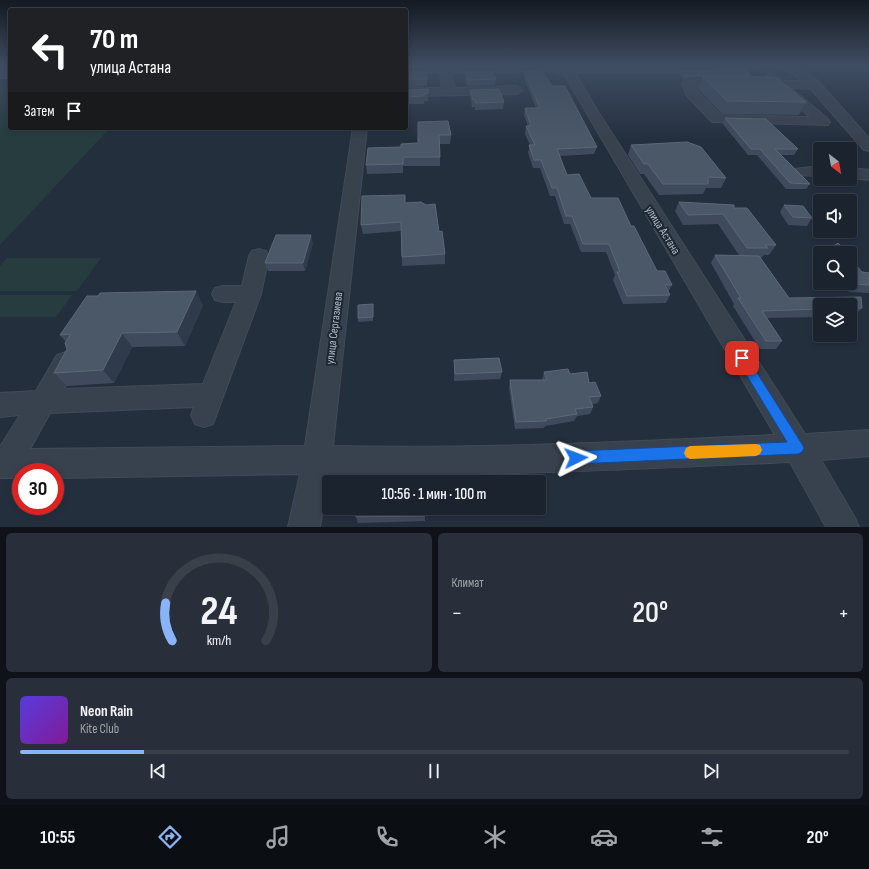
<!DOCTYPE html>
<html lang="ru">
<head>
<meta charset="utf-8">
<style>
	body { margin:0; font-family:"Sofia Sans Condensed",sans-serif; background:#282f3a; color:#f1f3f6; height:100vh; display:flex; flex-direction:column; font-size:15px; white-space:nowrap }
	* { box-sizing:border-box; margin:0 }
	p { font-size:13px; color:#a0a4aa }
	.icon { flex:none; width:22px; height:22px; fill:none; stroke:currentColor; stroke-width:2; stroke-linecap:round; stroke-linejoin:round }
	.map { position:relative; height:527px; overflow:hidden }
	.drawer { display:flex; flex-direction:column; gap:6px; padding:6px; background:#0f1319; flex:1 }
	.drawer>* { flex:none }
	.hud { position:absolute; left:8px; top:8px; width:400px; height:122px; border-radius:4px; box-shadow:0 2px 6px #0003,0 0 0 1px #39404a; background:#202124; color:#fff; overflow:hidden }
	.needle { width:26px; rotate:149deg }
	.buttons { position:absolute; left:813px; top:142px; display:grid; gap:8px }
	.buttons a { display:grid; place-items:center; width:44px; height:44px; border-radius:4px; background:#1b232e; box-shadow:0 2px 6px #0003,0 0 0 1px #39404a; font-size:20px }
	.speed { position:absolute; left:12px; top:463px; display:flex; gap:8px; font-size:20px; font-weight:700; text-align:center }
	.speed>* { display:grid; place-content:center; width:52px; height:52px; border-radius:50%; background:#1b232e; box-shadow:0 2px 6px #0003,0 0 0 1px #39404a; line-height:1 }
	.speed .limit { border:6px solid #d22; background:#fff; color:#111 }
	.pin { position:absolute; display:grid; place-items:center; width:34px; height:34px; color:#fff; margin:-17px; border-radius:8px; box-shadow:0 2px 6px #0006 }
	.me { position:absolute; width:44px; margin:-22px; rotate:87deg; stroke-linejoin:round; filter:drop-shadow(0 0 3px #0008) }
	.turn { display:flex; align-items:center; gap:14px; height:84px; padding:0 16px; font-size:18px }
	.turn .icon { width:52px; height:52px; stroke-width:2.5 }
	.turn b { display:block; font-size:28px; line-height:34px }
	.then { display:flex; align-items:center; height:38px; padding:0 16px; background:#0003; gap:8px; font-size:15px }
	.big { font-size:30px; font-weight:600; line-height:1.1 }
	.drawer .widget { flex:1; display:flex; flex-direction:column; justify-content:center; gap:6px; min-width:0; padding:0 14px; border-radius:6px; background:#282f3a }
	.drawer .dial { align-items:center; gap:0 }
	.dial svg { height:104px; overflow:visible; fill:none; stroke:#39404a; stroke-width:7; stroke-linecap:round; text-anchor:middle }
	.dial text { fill:#f1f3f6; stroke:none }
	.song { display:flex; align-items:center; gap:12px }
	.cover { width:48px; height:48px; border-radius:6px; background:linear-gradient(135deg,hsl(250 70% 55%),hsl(290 70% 35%)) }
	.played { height:4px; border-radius:2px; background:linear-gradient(90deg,#8ab4f8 15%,#39404a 15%) }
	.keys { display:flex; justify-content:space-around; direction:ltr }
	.heat { display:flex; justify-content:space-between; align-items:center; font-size:22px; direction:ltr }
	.drawer .tiles { flex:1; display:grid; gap:6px; grid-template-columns:1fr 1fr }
	.widget:last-child { grid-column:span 2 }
	.trip { position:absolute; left:322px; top:475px; width:224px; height:40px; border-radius:4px; background:#1b232e; box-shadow:0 2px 6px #0003,0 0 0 1px #39404a; font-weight:600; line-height:40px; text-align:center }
	.dock { display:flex; height:64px; justify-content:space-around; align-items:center; background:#0b0e12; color:#a0a4aa }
	.dock .icon { width:28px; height:28px }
	.dock .active { color:#8ab4f8 }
	.dock b { font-size:18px; color:#f1f3f6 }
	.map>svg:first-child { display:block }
	.green { fill:#263c3f }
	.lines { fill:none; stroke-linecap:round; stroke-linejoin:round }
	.minor-casing { stroke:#414a57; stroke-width:2 }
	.minor { fill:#38414e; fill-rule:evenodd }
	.wall { fill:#3f4b5c }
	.shaded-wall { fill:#2f3b4b }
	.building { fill:#4b5868; stroke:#5c6777 }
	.route { fill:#1a73e8; stroke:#114b97 }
	.slow { fill:#f59e0b }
	.labels { text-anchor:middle; stroke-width:4; stroke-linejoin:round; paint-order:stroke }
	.street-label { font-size:12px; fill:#b4bcc9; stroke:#1d2633 }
</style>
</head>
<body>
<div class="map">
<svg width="869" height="527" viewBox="0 0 869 527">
	<rect width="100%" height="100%" fill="#242f3e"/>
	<!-- green -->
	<g class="green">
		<polygon points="0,82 10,82 10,128 110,128 0,245"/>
		<polygon points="7,258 101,258 77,291 0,291 0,266"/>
		<polygon points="0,295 72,295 56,317 0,317"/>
	</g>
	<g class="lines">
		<defs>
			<g id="minor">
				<path d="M757 66 751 69 702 73H575L599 113 805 434 869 430V456L821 460 854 516 859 527H826L790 462C636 469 483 477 329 474L320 527H288L300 474 55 478V472H21V478H0V447L20 415 0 417V393L36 391 57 355 66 352 75 355 78 362 64 389 203 384 236 302H223L215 300 212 294 215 288 223 286H242L249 256 252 251 259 249 266 251 269 256 261 294 213 424 204 427 195 424 191 415 194 407 50 413 30 449 305 446 353 128H367L333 446C480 449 627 442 775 435L565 76 549 71 452 73 455 88 517 86 523 90 517 94 406 96V88H442L440 73H406V67Z"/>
				<path d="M779 66C796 65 806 71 818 81L869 138V151L864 150 811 89 791 88 828 119 830 122 828 125 712 122 688 97 682 85 685 80 689 79 731 81 733 84 727 88 695 87 698 92 721 115 810 117 776 88H757L751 84 757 80 768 81 765 77 771 73 783 81H804Z"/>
				<rect x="0" y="70" width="10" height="8"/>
				<polygon points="820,166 820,176 794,175 792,172 794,169"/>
				<polygon points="850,168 869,170 869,180 850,178"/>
			</g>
		</defs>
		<!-- minor casing -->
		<use href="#minor" class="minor-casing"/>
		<!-- minor -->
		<use href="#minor" class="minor"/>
	</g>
	<!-- wall -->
	<g class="wall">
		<polygon points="524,71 552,86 597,147 594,154 560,156 567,175 591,198 631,226 657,271 672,285 668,292 670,295 666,303 623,304 613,280 615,275 606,252 581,252 570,224 564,224 555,196 550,196 540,168 533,168 528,153 530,145 525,134 526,126 528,126 524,115 525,108 536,108 524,78"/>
		<polygon points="680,71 751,75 750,77 806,102 799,115 722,114 698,89 702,79 684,81 679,74"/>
		<polygon points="406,72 427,72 427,86 406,87"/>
		<polygon points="466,72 496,79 495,85 467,86 465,78"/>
		<polygon points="428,89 428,101 424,101 424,104 406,104 406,90"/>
		<polygon points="470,90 504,102 503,109 475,110 475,107 472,107 470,96"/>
		<polygon points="406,112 407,127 406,127"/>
		<polygon points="725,118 798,149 794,155 781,155 810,184 806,189 786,189 757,155 748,155 723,124"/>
		<polygon points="418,122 451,135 450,144 440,144 440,166 403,166 403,173 367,174 366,165 401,147 418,143"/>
		<polygon points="631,145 726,178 721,188 706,188 703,194 659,195 644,174 640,174 628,155"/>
		<polygon points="679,202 734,205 734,208 747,208 776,245 769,255 764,255 761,258 789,298 861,297 862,308 854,316 850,316 850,305 820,305 820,317 767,318 782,341 776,349 760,349 733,306 734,304 711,263 715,255 739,255 718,224 683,225 675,211"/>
		<polygon points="405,203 439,232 445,254 445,264 402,266 401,231 363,234 361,225"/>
		<polygon points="784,205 812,218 807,226 788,225 780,212"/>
		<polygon points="313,243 305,271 268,271 265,263"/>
		<polygon points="829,249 846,253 826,253"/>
		<polygon points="850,258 862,272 869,273 869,293 849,292 842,283 850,283"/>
		<polygon points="373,304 373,321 358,322 358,318"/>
		<polygon points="203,305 185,346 132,347 114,383 67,386 54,373 67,349 66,342 60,335"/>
		<polygon points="454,360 502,372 500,379 454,381"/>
		<polygon points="544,372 570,374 589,383 601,396 598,403 592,404 593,407 590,414 577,416 574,421 545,426 544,428 515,429 509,388 510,380 542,380"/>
		<polygon points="425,508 425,521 358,523 356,517"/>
	</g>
	<!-- shaded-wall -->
	<g class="shaded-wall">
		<polygon points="704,75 703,77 702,76 702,79 684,81 685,77"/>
		<polygon points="311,235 313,243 305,271 303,263"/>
		<polygon points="196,291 203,305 185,346 177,332"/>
		<polygon points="122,333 132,347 114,383 103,370"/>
	</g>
	<!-- building -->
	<g class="building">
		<polygon points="745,69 751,75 704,75 685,77 680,71 703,71"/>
		<polygon points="524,71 542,71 552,86 565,86 597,147 557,149 567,175 579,174 591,198 618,198 631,226 634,226 657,271 665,271 672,285 665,285 670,295 627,296 617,272 620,272 609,244 583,244 572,216 566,216 557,188 552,188 541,160 534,160 529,145 535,145 526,126 531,126 525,108 540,108"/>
		<rect x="406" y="72" width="21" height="7"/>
		<polygon points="466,72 493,72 496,79 468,80"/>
		<polygon points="702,76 767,77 777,78 806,102 727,101"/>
		<polygon points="428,89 428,93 424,94 424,96 406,97 406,90"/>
		<polygon points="499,89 504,102 476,103 475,100 473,100 470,90"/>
		<polygon points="725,118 766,119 798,149 775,149 810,184 790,183 760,149 751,149"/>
		<polygon points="448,121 451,135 439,135 440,157 403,157 403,164 366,165 368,148 401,147 401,144 418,143 418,122"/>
		<polygon points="687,142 701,147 726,178 708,177 708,184 663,184 648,164 644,164 631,145"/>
		<polygon points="405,195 405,203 421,202 426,205 435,204 439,232 442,231 445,254 402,257 401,222 361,225 362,196"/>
		<polygon points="679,202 734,205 734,208 747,208 776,245 765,245 768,248 747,248 723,214 688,215"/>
		<polygon points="784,205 803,206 812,218 793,217"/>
		<polygon points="276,235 311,235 303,263 265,263"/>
		<polygon points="838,243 846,253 832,253 829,249"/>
		<polygon points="715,255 759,256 789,298 861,297 862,308 850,309 850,305 820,305 820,309 762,311 782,341 766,341 738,298 741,298"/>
		<polygon points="850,258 862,272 869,273 869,285 856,284 850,276"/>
		<polygon points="196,291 177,332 122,333 103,370 54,373 67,349 65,343 71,334 60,335 87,296 98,296 100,293"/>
		<polygon points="373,304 373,317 358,318 358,305"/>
		<polygon points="499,358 502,372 455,374 454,360"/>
		<polygon points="568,369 570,374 587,372 589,383 595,382 601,396 589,397 593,407 575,409 577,414 546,419 546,421 516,422 510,380 547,380 544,372"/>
		<polygon points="357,508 425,508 425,516 356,517"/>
	</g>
	<!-- sky -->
	<linearGradient id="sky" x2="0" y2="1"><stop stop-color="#141a22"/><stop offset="0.47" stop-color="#3f4d63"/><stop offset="1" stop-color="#3f4d63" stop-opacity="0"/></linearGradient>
	<rect width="869" height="140" fill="url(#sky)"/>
	<!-- route -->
	<polygon class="route" points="742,353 745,354 802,444 804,448 802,452 798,454 576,464 572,462 570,458 572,453 576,451 787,442 738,361 736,358 738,354"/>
	<!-- slow -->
	<polygon class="slow" points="756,444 760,445 762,450 760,454 756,456 690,459 686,457 684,453 686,448 690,446"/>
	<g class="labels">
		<!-- street labels -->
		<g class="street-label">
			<text transform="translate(663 230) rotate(58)" y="4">улица Астана</text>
			<text transform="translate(334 328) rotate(-83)" y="4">улица Сергазиева</text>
		</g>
	</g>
</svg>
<div class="buttons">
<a><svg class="needle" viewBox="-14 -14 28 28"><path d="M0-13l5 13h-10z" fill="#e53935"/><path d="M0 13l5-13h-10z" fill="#a0a4aa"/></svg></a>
<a><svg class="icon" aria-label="sound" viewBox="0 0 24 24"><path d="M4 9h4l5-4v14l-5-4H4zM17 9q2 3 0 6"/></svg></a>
<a><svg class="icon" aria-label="search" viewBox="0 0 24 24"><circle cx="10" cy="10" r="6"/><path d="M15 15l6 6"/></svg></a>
<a><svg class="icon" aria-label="layers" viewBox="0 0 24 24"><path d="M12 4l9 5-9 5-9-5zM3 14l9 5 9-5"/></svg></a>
</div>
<div class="speed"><div class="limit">30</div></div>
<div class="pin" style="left:742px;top:358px;background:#d93025"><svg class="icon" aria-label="arrive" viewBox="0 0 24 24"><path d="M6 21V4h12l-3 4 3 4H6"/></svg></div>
<svg class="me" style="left:576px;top:458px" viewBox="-20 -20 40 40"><path d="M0-17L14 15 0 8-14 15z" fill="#1a73e8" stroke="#fff" stroke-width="4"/></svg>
<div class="trip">10:56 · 1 мин · 100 m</div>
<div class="hud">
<div class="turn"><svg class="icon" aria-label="left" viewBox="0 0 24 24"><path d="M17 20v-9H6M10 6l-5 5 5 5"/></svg><div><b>70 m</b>улица Астана</div></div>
<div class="then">Затем<svg class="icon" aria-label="arrive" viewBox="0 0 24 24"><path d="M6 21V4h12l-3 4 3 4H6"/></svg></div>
</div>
</div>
<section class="drawer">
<div class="tiles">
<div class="widget dial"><svg viewBox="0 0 100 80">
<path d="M14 69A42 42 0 1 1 86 69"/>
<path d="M14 69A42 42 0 0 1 9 40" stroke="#8ab4f8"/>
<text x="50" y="56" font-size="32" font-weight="700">24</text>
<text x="50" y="72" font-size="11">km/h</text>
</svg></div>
<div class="widget"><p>Климат</p>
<div class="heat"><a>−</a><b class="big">20°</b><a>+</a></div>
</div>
<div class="widget">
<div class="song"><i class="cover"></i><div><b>Neon Rain</b><p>Kite Club</p></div></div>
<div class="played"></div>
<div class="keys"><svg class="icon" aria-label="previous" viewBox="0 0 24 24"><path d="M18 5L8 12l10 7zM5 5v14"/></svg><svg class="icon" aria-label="pause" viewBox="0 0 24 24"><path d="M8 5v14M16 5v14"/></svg><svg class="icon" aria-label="next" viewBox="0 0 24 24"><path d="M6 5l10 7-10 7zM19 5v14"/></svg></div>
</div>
</div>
</section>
<nav class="dock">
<b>10:55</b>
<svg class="icon active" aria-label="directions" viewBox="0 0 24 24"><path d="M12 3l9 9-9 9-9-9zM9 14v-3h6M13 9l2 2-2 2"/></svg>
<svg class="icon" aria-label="music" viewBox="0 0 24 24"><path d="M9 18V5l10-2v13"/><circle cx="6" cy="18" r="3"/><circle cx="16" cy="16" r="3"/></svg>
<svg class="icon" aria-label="phone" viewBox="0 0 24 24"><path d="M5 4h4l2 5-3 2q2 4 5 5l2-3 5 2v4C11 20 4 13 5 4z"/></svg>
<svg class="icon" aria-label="climate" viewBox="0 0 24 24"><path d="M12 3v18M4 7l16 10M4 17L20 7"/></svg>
<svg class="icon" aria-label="car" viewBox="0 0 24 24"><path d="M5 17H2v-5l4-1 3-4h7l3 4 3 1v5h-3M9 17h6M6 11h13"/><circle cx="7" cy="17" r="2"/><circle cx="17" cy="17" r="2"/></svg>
<svg class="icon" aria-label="filters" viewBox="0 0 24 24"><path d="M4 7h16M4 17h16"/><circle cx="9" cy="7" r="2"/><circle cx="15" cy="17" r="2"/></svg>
<b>20°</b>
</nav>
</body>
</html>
